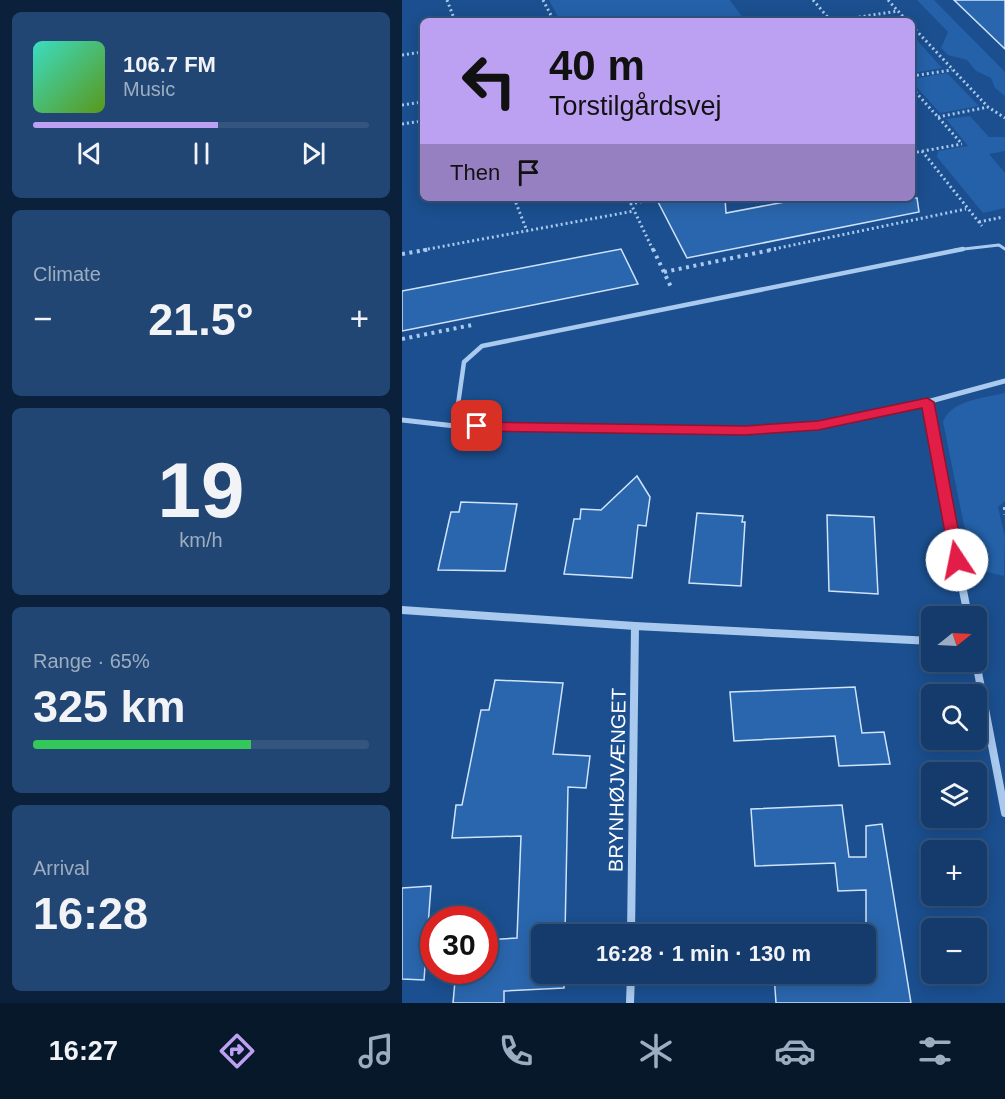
<!DOCTYPE html>
<html lang="en">
<head>
<meta charset="utf-8">
<style>
	body { margin:0; font-family:Helvetica,sans-serif; background:#214673; color:#f1f3f6; height:100vh; display:flex; flex-direction:column; font-size:22px; white-space:nowrap }
	* { box-sizing:border-box; margin:0 }
	p { font-size:20px; color:#9dadc1 }
	.icon { flex:none; width:33px; height:33px; fill:none; stroke:currentColor; stroke-width:2; stroke-linecap:round; stroke-linejoin:round }
	.map { position:relative; flex:1; overflow:hidden }
	.side { display:flex; flex-direction:column; gap:12px; padding:12px; background:#0b203b; width:402px }
	.side>* { flex:none }
	.banner { position:absolute; left:18px; top:18px; width:495px; height:183px; border-radius:9px; box-shadow:0 3px 15px #0003,0 0 0 2px #33557e; background:#bca0f2; color:#111; overflow:hidden }
	.needle { width:39px; rotate:72deg }
	.controls { position:absolute; left:519px; top:606px; display:grid; gap:12px }
	.controls a { display:grid; place-items:center; width:66px; height:66px; border-radius:9px; background:#143b6b; box-shadow:0 3px 15px #0003,0 0 0 2px #33557e; font-size:30px }
	.speed { position:absolute; left:18px; top:906px; display:flex; gap:12px; font-size:30px; font-weight:700; text-align:center }
	.speed>* { display:grid; place-content:center; width:78px; height:78px; border-radius:50%; background:#143b6b; box-shadow:0 3px 15px #0003,0 0 0 2px #33557e; line-height:1 }
	.speed .limit { border:9px solid #d22; background:#fff; color:#111 }
	.pin { position:absolute; display:grid; place-items:center; width:51px; height:51px; color:#fff; margin:-26px; border-radius:12px; box-shadow:0 3px 9px #0006 }
	.me { position:absolute; width:66px; margin:-33px; rotate:349deg; stroke-linejoin:round; filter:drop-shadow(0 0 4px #0008) }
	.turn { display:flex; align-items:center; gap:21px; height:126px; padding:0 30px; font-size:27px }
	.turn .icon { width:78px; height:78px; stroke-width:2.5 }
	.turn b { display:block; font-size:42px; line-height:51px }
	.then { display:flex; align-items:center; height:57px; padding:0 30px; background:#0003; gap:12px; font-size:22px }
	.big { font-size:45px; font-weight:600; line-height:1.1 }
	.side .tile { flex:1; display:flex; flex-direction:column; justify-content:center; gap:9px; min-width:0; padding:0 21px; border-radius:9px; background:#214673 }
	.side .dial { align-items:center; gap:0 }
	.dial b { font-size:78px; line-height:1 }
	.song { display:flex; align-items:center; gap:18px }
	.cover { width:72px; height:72px; border-radius:9px; background:linear-gradient(135deg,hsl(170 70% 55%),hsl(90 70% 35%)) }
	.played { height:6px; border-radius:3px; background:linear-gradient(90deg,#bca0f2 55%,#33557e 55%) }
	.keys { display:flex; justify-content:space-around; direction:ltr }
	.heat { display:flex; justify-content:space-between; align-items:center; font-size:33px; direction:ltr }
	.charge { height:9px; border-radius:4px; background:linear-gradient(90deg,#34c759 65%,#33557e 0) }
	.trip { position:absolute; left:129px; top:924px; width:345px; height:60px; border-radius:9px; background:#143b6b; box-shadow:0 3px 15px #0003,0 0 0 2px #33557e; font-weight:600; line-height:60px; text-align:center }
	.menu { display:flex; height:96px; justify-content:space-around; align-items:center; background:#08182b; color:#9dadc1 }
	.menu .icon { width:42px; height:42px }
	.menu .selected { color:#bca0f2 }
	.menu b { font-size:27px; color:#f1f3f6 }
	main { display:flex; flex:1; min-height:0 }
	.map>svg:first-child { display:block }
	.green { fill:#2461a8 }
	.building { fill:#2a66ad; stroke:#cfe3fa; stroke-width:1.5 }
	.lines { fill:none; stroke-linecap:round; stroke-linejoin:round }
	.path-far1 { stroke:#a9c9ee; stroke-width:3; stroke-dasharray:2 3; stroke-linecap:butt }
	.path { stroke:#a9c9ee; stroke-width:4; stroke-dasharray:3 4.5; stroke-linecap:butt }
	.service-far1 { stroke:#a9c9ee; stroke-width:3 }
	.service { stroke:#a9c9ee; stroke-width:4.5 }
	.minor-far1 { stroke:#a9c9ee; stroke-width:5 }
	.minor { stroke:#a9c9ee; stroke-width:8 }
	.route { fill:#e11d48; stroke:#92132f; stroke-width:1.5 }
	.labels { text-anchor:middle; stroke-width:6; stroke-linejoin:round; paint-order:stroke }
	.near-street-label { font-size:20px; fill:#fff; stroke:#1b4f8f }
</style>
</head>
<body>
<main>
<section class="side">
<div class="tile">
<div class="song"><i class="cover"></i><div><b>106.7 FM</b><p>Music</p></div></div>
<div class="played"></div>
<div class="keys"><svg class="icon" aria-label="previous" viewBox="0 0 24 24"><path d="M18 5L8 12l10 7zM5 5v14"/></svg><svg class="icon" aria-label="pause" viewBox="0 0 24 24"><path d="M8 5v14M16 5v14"/></svg><svg class="icon" aria-label="next" viewBox="0 0 24 24"><path d="M6 5l10 7-10 7zM19 5v14"/></svg></div>
</div>
<div class="tile"><p>Climate</p>
<div class="heat"><a>−</a><b class="big">21.5°</b><a>+</a></div>
</div>
<div class="tile dial"><b>19</b><p>km/h</p></div>
<div class="tile"><p>Range · 65%</p><b class="big">325 km</b><div class="charge"></div></div>
<div class="tile"><p>Arrival</p><b class="big">16:28</b></div>
</section>
<div class="map">
<svg width="603" height="1003" viewBox="0 0 603 1003">
	<rect width="100%" height="100%" fill="#1b4f8f"/>
	<!-- green -->
	<g class="green">
		<polygon points="147,0 328,0 343,21 158,21"/>
		<polygon points="515,0 532,0 603,72 603,96 593,88 589,78 574,71 565,60 546,55 539,48 546,32"/>
		<polygon points="513,38 540,68 510,73 510,39"/>
		<polygon points="545,73 577,106 538,113 510,82 510,79"/>
		<polygon points="568,116 587,137 603,137 603,151 587,154 603,173 603,208 581,213 535,157 536,151 566,146 544,119"/>
		<path d="M603 393V501L596 507 603 537 602 576 582 571 570 564 541 422C549 400 582 398 603 393Z"/>
	</g>
	<!-- building -->
	<g class="building">
		<polygon points="552,0 603,0 603,49"/>
		<polygon points="254,198 323,198 324,213 404,198 515,198 517,212 285,258"/>
		<polygon points="219,249 236,284 0,331 0,291"/>
		<polygon points="235,476 248,497 244,526 236,525 230,578 162,574 172,519 178,519 179,509 199,510"/>
		<polygon points="59,502 115,504 103,571 36,570 49,512 57,512"/>
		<polygon points="295,513 341,516 340,522 343,522 339,586 287,583"/>
		<polygon points="425,515 472,517 476,594 427,591"/>
		<polygon points="93,680 161,683 151,754 188,756 184,788 166,787 163,934 140,934 140,974 162,974 162,988 102,991 102,1003 51,1003 54,970 82,970 82,940 115,938 119,836 50,838 54,805 60,805 79,710 87,710"/>
		<polygon points="453,687 460,733 482,732 488,764 437,766 433,736 332,741 328,692"/>
		<polygon points="440,805 447,857 464,857 464,826 480,824 509,1003 374,1003 372,974 464,974 464,890 436,891 433,863 353,866 349,809"/>
		<polygon points="29,886 22,980 0,979 0,888"/>
	</g>
	<g class="lines">
		<!-- path-far1 -->
		<g class="path-far1">
			<polyline points="45,0 53,21"/>
			<polyline points="141,0 152,21"/>
			<polyline points="411,0 429,21"/>
			<polyline points="486,0 505,21"/>
			<polyline points="432,21 496,11"/>
			<polyline points="510,26 586,107 603,118"/>
			<polyline points="0,55 21,52"/>
			<polyline points="510,76 550,70"/>
			<polyline points="510,88 560,144"/>
			<polyline points="0,105 21,102"/>
			<polyline points="536,117 586,107"/>
			<polyline points="0,124 21,121"/>
			<polyline points="520,151 580,226"/>
			<polyline points="510,153 560,144"/>
			<polyline points="112,198 125,231"/>
			<polyline points="577,222 601,217"/>
			<polyline points="21,250 232,211"/>
			<polyline points="251,250 229,204 256,198"/>
			<polyline points="367,250 564,209"/>
		</g>
		<!-- path -->
		<g class="path">
			<polyline points="251,249 269,287"/>
			<polyline points="0,254 29,249"/>
			<polyline points="262,272 374,249"/>
			<polyline points="0,339 70,325"/>
			<polyline points="603,507 603,515"/>
		</g>
		<!-- service-far1 -->
		<polyline class="service-far1" points="553,250 597,245 603,249"/>
		<!-- service -->
		<polyline class="service" points="53,426 62,362 80,346 561,249"/>
		<!-- minor-far1 -->
		<g class="minor-far1">
			<polyline points="525,402 558,577"/>
			<polyline points="0,420 53,426 343,430 416,426 525,402 603,381"/>
		</g>
		<!-- minor -->
		<g class="minor">
			<polyline points="558,575 566,616"/>
			<polyline points="0,610 233,626 530,641"/>
			<polyline points="574,662 603,813"/>
			<polyline points="229,934 233,626"/>
			<polyline points="228,1003 229,974"/>
		</g>
	</g>
	<!-- route -->
	<polygon class="route" points="525,398 532,402 562,560 560,564 550,564 548,560 520,408 416,430 343,435 75,431 69,426 75,422 343,426 416,421"/>
	<g class="labels">
		<!-- near-street labels -->
		<g class="near-street-label">
			<text transform="translate(215 780) rotate(-89)" y="7">BRYNHØJVÆNGET</text>
		</g>
	</g>
</svg>
<div class="controls">
<a><svg class="needle" viewBox="-14 -14 28 28"><path d="M0-13l5 13h-10z" fill="#e53935"/><path d="M0 13l5-13h-10z" fill="#9dadc1"/></svg></a>
<a><svg class="icon" aria-label="search" viewBox="0 0 24 24"><circle cx="10" cy="10" r="6"/><path d="M15 15l6 6"/></svg></a>
<a><svg class="icon" aria-label="layers" viewBox="0 0 24 24"><path d="M12 4l9 5-9 5-9-5zM3 14l9 5 9-5"/></svg></a>
<a>+</a>
<a>−</a>
</div>
<div class="speed"><div class="limit">30</div></div>
<div class="pin" style="left:75px;top:426px;background:#d93025"><svg class="icon" aria-label="arrive" viewBox="0 0 24 24"><path d="M6 21V4h12l-3 4 3 4H6"/></svg></div>
<svg class="me" style="left:555px;top:560px" viewBox="-20 -20 40 40"><circle r="19" fill="#fff"/><path d="M0-13L10 11 0 6-10 11z" fill="#e11d48"/></svg>
<div class="trip">16:28 · 1 min · 130 m</div>
<div class="banner">
<div class="turn"><svg class="icon" aria-label="left" viewBox="0 0 24 24"><path d="M17 20v-9H6M10 6l-5 5 5 5"/></svg><div><b>40 m</b>Torstilgårdsvej</div></div>
<div class="then">Then<svg class="icon" aria-label="arrive" viewBox="0 0 24 24"><path d="M6 21V4h12l-3 4 3 4H6"/></svg></div>
</div>
</div>
</main>
<nav class="menu">
<b>16:27</b>
<svg class="icon selected" aria-label="directions" viewBox="0 0 24 24"><path d="M12 3l9 9-9 9-9-9zM9 14v-3h6M13 9l2 2-2 2"/></svg>
<svg class="icon" aria-label="music" viewBox="0 0 24 24"><path d="M9 18V5l10-2v13"/><circle cx="6" cy="18" r="3"/><circle cx="16" cy="16" r="3"/></svg>
<svg class="icon" aria-label="phone" viewBox="0 0 24 24"><path d="M5 4h4l2 5-3 2q2 4 5 5l2-3 5 2v4C11 20 4 13 5 4z"/></svg>
<svg class="icon" aria-label="climate" viewBox="0 0 24 24"><path d="M12 3v18M4 7l16 10M4 17L20 7"/></svg>
<svg class="icon" aria-label="car" viewBox="0 0 24 24"><path d="M5 17H2v-5l4-1 3-4h7l3 4 3 1v5h-3M9 17h6M6 11h13"/><circle cx="7" cy="17" r="2"/><circle cx="17" cy="17" r="2"/></svg>
<svg class="icon" aria-label="filters" viewBox="0 0 24 24"><path d="M4 7h16M4 17h16"/><circle cx="9" cy="7" r="2"/><circle cx="15" cy="17" r="2"/></svg>
</nav>
</body>
</html>
